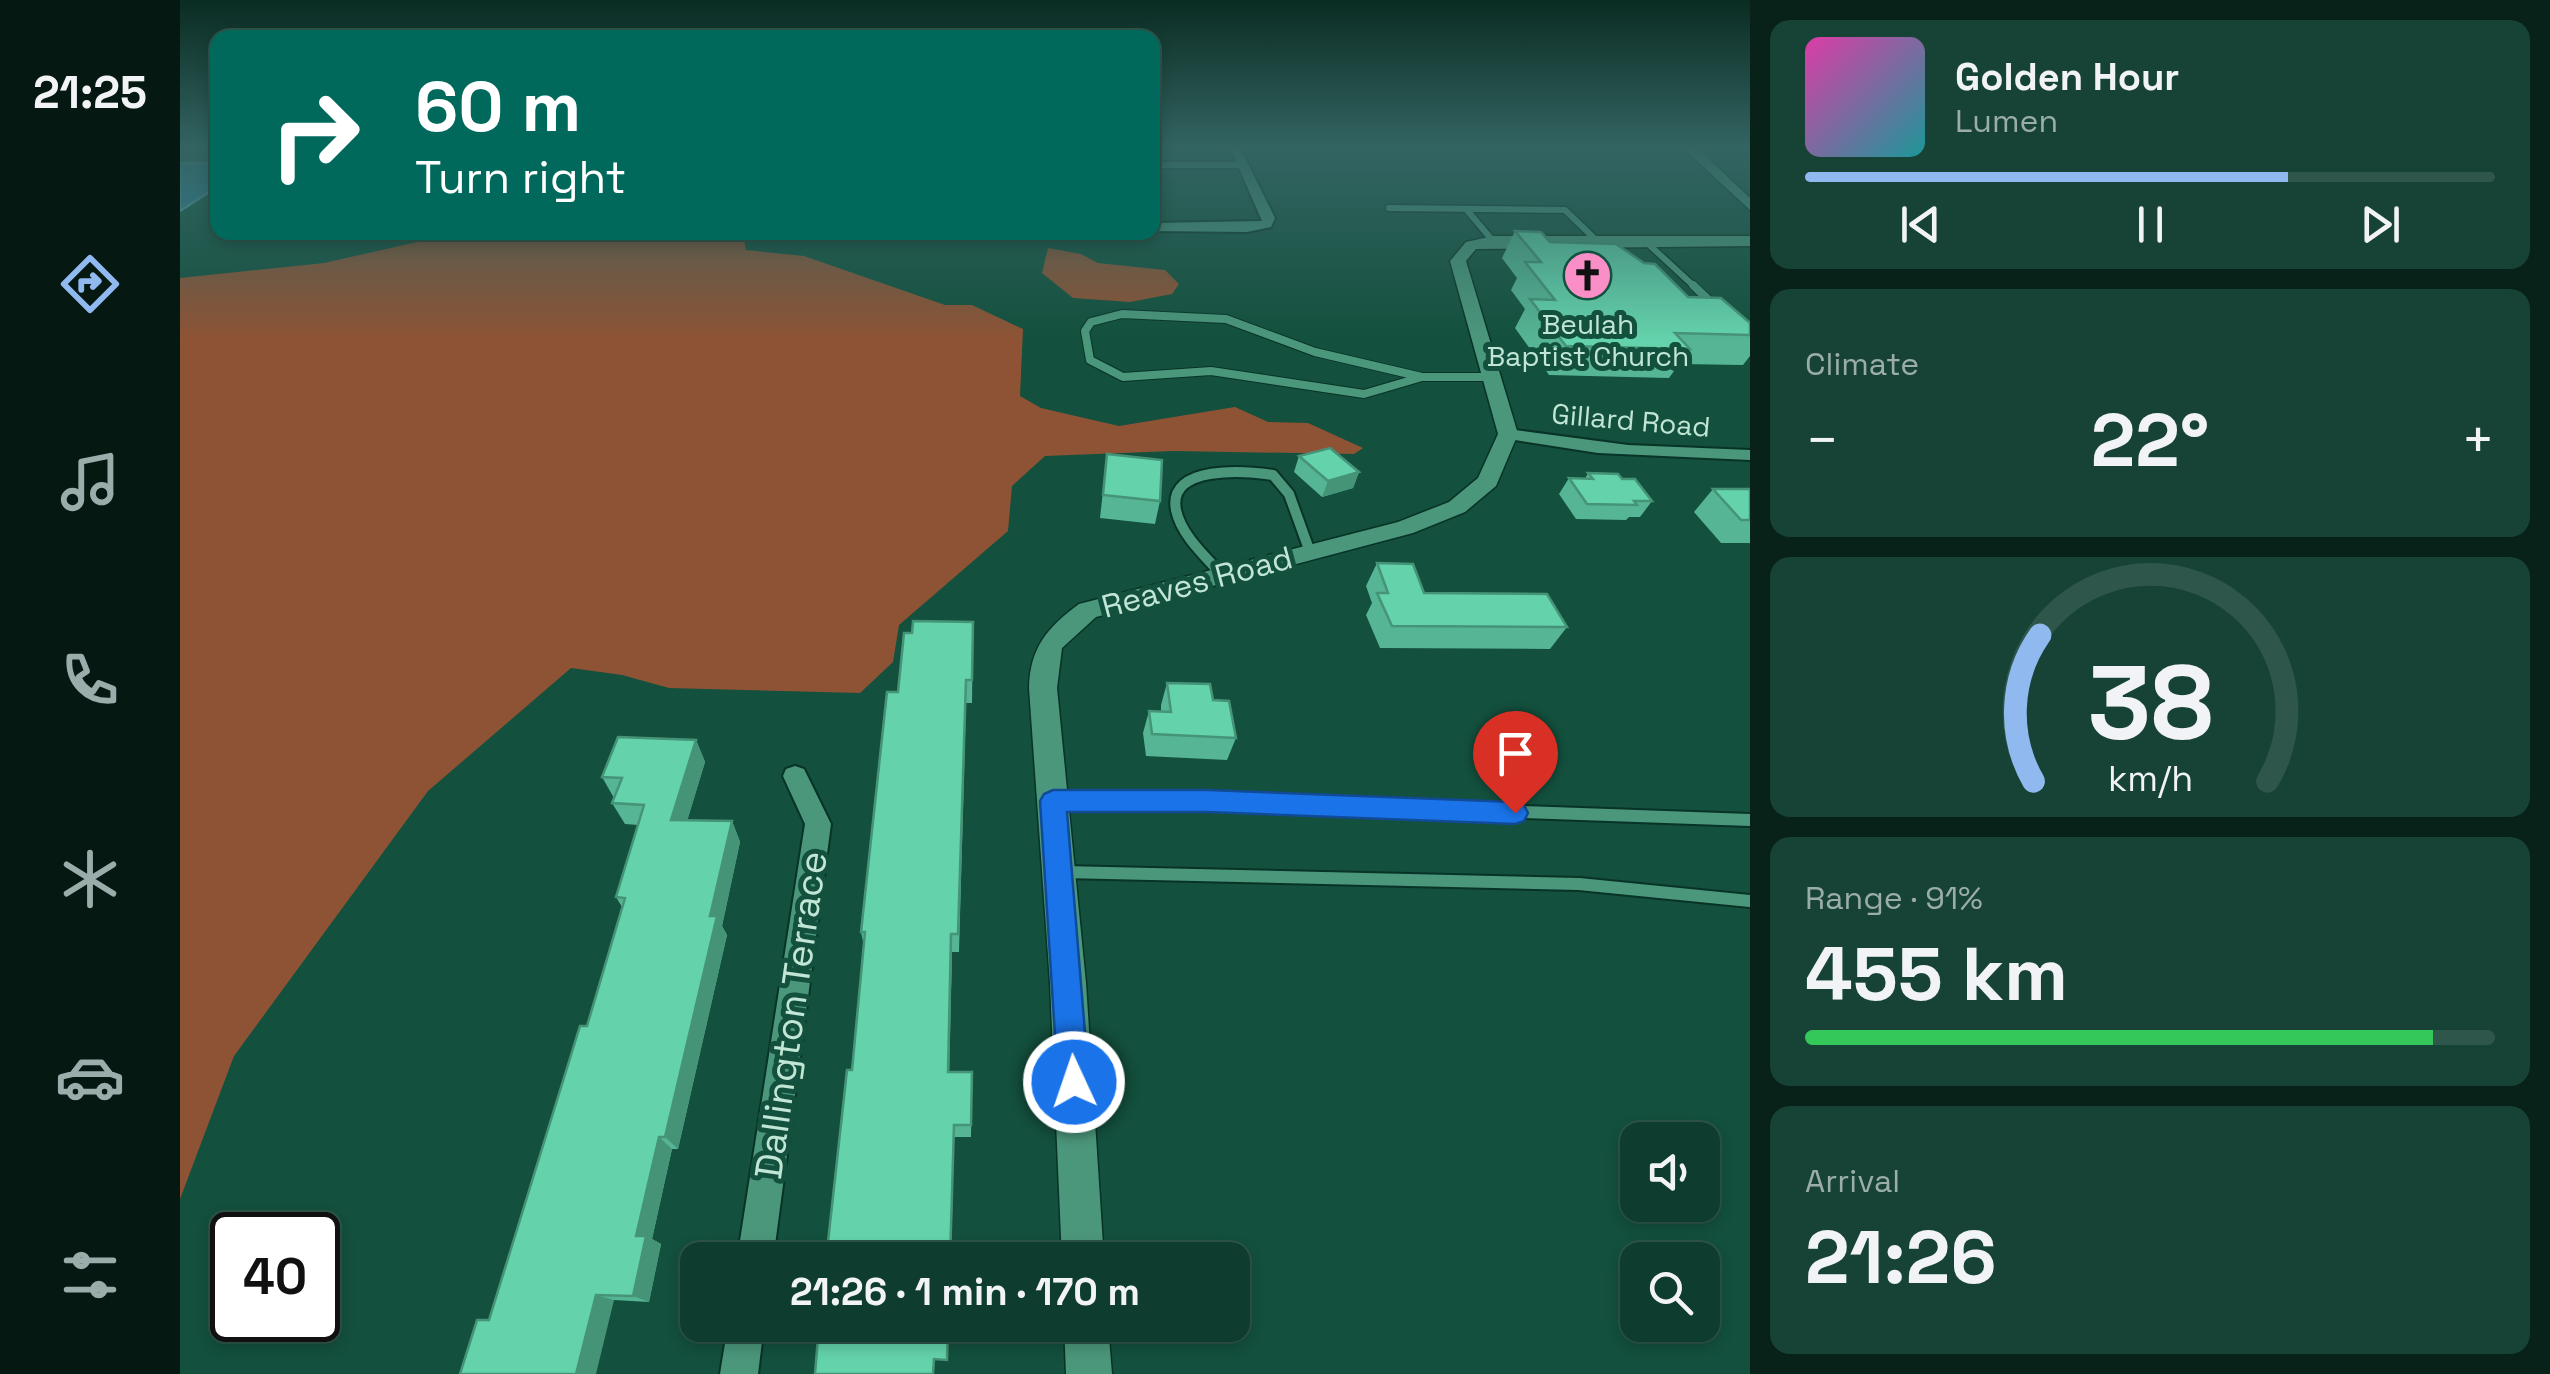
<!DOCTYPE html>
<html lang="en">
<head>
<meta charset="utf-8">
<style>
	body { margin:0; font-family:"Space Grotesk",sans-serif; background:#174336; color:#f1f3f6; height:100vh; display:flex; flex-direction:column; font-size:38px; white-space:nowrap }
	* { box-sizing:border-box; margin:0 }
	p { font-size:32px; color:#9badaa }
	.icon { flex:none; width:55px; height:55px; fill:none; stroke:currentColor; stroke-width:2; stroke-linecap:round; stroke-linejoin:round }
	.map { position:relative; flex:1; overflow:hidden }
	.side { display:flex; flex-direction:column; gap:20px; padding:20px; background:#082119; width:800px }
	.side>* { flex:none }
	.guide { position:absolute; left:30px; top:30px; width:950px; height:210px; border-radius:20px; box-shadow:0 5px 15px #0003,0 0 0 2px #2e564a; background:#00695c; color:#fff; overflow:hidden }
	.controls { position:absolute; left:1440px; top:1122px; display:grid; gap:20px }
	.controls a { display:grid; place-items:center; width:100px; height:100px; border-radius:20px; background:#0e3c2e; box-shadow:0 5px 15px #0003,0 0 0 2px #2e564a; font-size:50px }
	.speed { position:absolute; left:30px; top:1212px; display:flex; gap:20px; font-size:50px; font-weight:700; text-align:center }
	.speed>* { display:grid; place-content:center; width:130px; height:130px; border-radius:50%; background:#0e3c2e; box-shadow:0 5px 15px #0003,0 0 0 2px #2e564a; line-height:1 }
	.speed .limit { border:5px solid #111; border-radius:15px; background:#fff; color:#111 }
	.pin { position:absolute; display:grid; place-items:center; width:85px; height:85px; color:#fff; margin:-102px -42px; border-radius:50% 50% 50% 0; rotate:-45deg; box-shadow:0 0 10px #0007 }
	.pin .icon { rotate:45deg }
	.me { position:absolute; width:110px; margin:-55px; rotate:357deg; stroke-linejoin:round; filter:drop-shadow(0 0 8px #0008) }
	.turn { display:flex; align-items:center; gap:35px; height:210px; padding:0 40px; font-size:45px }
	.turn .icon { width:130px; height:130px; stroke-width:2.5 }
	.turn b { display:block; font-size:70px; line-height:85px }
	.big { font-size:75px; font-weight:700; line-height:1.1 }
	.side .widget { flex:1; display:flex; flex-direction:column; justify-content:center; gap:15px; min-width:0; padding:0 35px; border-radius:20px; background:#174336 }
	.side .dial { align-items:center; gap:0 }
	.dial svg { height:260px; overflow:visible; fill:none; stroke:#2e564a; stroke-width:7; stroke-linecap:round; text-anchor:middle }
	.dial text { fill:#f1f3f6; stroke:none }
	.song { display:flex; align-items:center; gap:30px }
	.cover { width:120px; height:120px; border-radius:15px; background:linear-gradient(135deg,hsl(320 70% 55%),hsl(180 70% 35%)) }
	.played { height:10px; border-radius:5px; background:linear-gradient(90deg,#90b9f0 70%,#2e564a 70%) }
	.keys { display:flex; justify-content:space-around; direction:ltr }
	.heat { display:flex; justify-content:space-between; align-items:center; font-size:55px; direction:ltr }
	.charge { height:15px; border-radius:8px; background:linear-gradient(90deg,#34c759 91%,#2e564a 0) }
	.trip { position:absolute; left:500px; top:1242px; width:570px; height:100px; border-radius:20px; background:#0e3c2e; box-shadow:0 5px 15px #0003,0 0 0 2px #2e564a; font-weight:700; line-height:100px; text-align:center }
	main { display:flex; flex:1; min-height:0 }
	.tab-bar { display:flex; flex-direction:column; width:180px; justify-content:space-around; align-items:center; background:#061812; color:#9badaa }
	.tab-bar .icon { width:70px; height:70px }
	.tab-bar .selected { color:#90b9f0 }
	.tab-bar b { font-size:45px; color:#f1f3f6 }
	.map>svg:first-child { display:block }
	.green { fill:#8e5334 }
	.water { fill:#3185a6; stroke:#5ca2b4; stroke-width:2.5 }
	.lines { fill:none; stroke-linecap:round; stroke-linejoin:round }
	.service-far3-casing { stroke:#083326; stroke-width:9 }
	.service-far2-casing { stroke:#083326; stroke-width:10 }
	.service-far1-casing { stroke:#083326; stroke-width:14 }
	.service-casing { stroke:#083326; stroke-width:16 }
	.minor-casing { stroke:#083326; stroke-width:4 }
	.tertiary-casing { stroke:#083326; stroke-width:3 }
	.service-far3 { stroke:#4b977c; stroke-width:6 }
	.service-far2 { stroke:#4b977c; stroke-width:8 }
	.service-far1 { stroke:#4b977c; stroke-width:10 }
	.service { stroke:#4b977c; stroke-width:12 }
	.minor { fill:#4b977c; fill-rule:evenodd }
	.tertiary { fill:#4b977c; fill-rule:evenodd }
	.wall { fill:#56b594 }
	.shaded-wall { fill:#469478 }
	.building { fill:#64d3ac; stroke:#469478; stroke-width:2.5 }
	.route { fill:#1a73e8; stroke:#114b97; stroke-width:2.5 }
	.labels { text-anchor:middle; stroke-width:10; stroke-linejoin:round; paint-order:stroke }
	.far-poi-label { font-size:28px; fill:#c1e6d6; stroke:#13503d }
	.far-street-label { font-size:28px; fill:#c1e6d6; stroke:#13503d }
	.street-label { font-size:32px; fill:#c1e6d6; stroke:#13503d }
	.near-street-label { font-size:38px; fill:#c1e6d6; stroke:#13503d }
</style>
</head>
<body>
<main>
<nav class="tab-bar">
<b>21:25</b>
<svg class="icon selected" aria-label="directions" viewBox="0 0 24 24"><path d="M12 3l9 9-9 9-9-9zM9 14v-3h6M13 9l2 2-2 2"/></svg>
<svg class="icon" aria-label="music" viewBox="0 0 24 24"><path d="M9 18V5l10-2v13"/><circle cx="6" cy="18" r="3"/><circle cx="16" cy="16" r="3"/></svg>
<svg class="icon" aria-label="phone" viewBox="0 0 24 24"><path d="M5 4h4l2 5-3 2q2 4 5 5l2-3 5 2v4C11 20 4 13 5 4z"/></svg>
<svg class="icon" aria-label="climate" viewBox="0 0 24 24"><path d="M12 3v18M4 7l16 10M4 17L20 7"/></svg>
<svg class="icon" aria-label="car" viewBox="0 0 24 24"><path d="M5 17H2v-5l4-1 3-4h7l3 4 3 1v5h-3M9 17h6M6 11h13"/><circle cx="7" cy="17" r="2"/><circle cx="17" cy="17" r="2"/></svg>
<svg class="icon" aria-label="filters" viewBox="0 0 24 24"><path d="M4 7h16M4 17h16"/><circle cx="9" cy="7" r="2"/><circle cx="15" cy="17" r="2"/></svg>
</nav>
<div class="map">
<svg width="1570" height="1374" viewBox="0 0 1570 1374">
	<rect width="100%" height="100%" fill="#13503d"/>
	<!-- green -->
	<g class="green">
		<polygon points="277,233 563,233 566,250 624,256 765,305 792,305 843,329 840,396 861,408 939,426 1055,407 1088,422 1128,423 1183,448 1174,454 994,451 865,456 832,486 828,531 719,625 713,662 680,693 489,688 442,675 391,668 248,791 54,1056 0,1199 0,278 144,263"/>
		<polygon points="868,248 901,254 918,263 985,270 999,284 992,294 950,302 893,298 862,273"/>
	</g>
	<!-- water -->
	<polygon class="water" points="0,163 37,163 38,186 0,211"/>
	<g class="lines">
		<defs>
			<g id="service-far3">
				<polyline points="1209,208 1385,210 1417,241"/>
				<polyline points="1286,209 1313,241"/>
				<polyline points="1465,241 1516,288"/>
			</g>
			<g id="service-far2">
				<polyline points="1513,285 1535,306"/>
				<polygon points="942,314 1046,319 1135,352 1242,377 1184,394 1031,371 943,377 910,360 905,331 911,322"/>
				<polyline points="1242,377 1311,377"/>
			</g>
			<path id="service-far1" d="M1042 575C1026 557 1001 535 996 510 987 464 1067 471 1093 475L1109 494 1130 552"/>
			<g id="service">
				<polyline points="877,801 1028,801 1570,820"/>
				<polyline points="883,872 1399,884 1570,901"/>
			</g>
			<g id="minor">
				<polygon points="1050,148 1060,148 1095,218 1091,227 1067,232 972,231 972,223 1082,221 1059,168 972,168 972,162 1056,162"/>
				<polygon points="1328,429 1448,445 1570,450 1570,460 1418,453 1322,438 1322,430"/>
				<polygon points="615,766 624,769 651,824 593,1260 557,1260 625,824 603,776 606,769"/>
				<polygon points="548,1325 584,1325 578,1374 540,1374"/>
			</g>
			<g id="tertiary">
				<polygon points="1503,148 1517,148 1570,198 1570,210"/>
				<path d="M1313 236H1570V246L1296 249 1286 261 1338 434 1316 486 1285 512 1233 533 916 617 882 648 877 688 906 983 924 1260H882L870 983 849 688C850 647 868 627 899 604L1218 522 1269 502 1298 478 1318 434 1270 261 1286 242Z"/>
				<polygon points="884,1325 928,1325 932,1374 886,1374"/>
			</g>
		</defs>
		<!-- service-far3 casing -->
		<use href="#service-far3" class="service-far3-casing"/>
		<!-- service-far2 casing -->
		<use href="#service-far2" class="service-far2-casing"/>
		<!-- service-far1 casing -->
		<use href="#service-far1" class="service-far1-casing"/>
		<!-- service casing -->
		<use href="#service" class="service-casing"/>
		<!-- minor casing -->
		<use href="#minor" class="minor-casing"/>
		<!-- tertiary casing -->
		<use href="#tertiary" class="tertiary-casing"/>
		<!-- service-far3 -->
		<use href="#service-far3" class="service-far3"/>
		<!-- service-far2 -->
		<use href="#service-far2" class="service-far2"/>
		<!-- service-far1 -->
		<use href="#service-far1" class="service-far1"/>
		<!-- service -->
		<use href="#service" class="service"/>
		<!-- minor -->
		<use href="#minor" class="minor"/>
		<!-- tertiary -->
		<use href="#tertiary" class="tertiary"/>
	</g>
	<!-- wall -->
	<g class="wall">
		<polygon points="1335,231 1370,242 1570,323 1570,356 1563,365 1499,364 1489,378 1369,375 1335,328 1345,309 1331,290 1337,278 1322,258"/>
		<polygon points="927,454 980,501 975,524 920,518"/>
		<polygon points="1119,456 1179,472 1173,488 1142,497 1114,472"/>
		<polygon points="1408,473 1442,479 1472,501 1460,517 1449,517 1446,520 1396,519 1379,494 1389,478 1405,479"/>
		<polygon points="1533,489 1570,489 1570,543 1541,543 1514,512"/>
		<polygon points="1197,563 1244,593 1387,627 1370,649 1200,648 1186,615 1192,603 1186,586"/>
		<polygon points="793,622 792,703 786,703 779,952 772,952 769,1072 792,1072 791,1137 774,1137 771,1260 646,1260 672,1070 684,946 681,932 718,692 732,633"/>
		<polygon points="987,683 1033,700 1056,738 1047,760 966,756 963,733 969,711 981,711 981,705"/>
		<polygon points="516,740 525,762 507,821 552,821 560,842 542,926 547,935 498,1149 492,1149 472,1239 481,1244 469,1302 434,1300 309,1320 407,1026 442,907 436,897 458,825 445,824 432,803 434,798 422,777"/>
	</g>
	<!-- shaded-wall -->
	<g class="shaded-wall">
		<polygon points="1179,472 1173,488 1142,497 1148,481"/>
		<polygon points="516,740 525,762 501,841 491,820"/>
		<polygon points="552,821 560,842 542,926 547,935 498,1149 485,1137 530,916"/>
		<polygon points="771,934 772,952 769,1086 768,1072"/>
		<polygon points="479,1137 492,1149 472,1239 481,1244 469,1302 453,1296 456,1236"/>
		<polygon points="416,1295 434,1300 416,1374 396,1374"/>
	</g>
	<!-- building -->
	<g class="building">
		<polygon points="1335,231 1361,232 1370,242 1436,244 1464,263 1475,264 1508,297 1541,298 1570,323 1570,335 1495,333 1510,349 1386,346 1350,299 1375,300 1345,262 1361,262"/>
		<polygon points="1150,448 1179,472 1148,481 1119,456"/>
		<polygon points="927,454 982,460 980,501 923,495"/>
		<polygon points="1408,473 1438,474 1442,479 1455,479 1472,501 1454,501 1457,505 1407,504 1389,478 1413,479"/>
		<polygon points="1533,489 1570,489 1570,520 1561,520"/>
		<polygon points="1197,563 1233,564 1244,593 1367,594 1387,627 1212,626 1197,593 1208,593"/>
		<polygon points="733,621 793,622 792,680 786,680 778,934 771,934 768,1072 792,1072 791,1125 774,1125 770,1260 646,1260 667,1070 672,1070 685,932 681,932 707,692 718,692 724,633 732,633"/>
		<polygon points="987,683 1030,684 1033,700 1049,701 1056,738 972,734 969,711 991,712"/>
		<polygon points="438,737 516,740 491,820 552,821 530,916 537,916 485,1137 479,1137 456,1236 466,1236 453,1296 416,1295 396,1374 280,1374 297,1320 309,1320 400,1026 407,1026 445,898 436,897 464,805 432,803 442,778 422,777"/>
		<polygon points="639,1325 768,1325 767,1360 754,1359 753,1374 635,1374"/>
	</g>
	<!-- sky -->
	<linearGradient id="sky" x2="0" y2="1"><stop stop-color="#0a2c22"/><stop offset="0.43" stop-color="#336462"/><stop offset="1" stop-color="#336462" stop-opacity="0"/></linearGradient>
	<rect width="1570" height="341" fill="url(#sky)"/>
	<!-- route -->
	<polygon class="route" points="873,790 1028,790 1335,802 1344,805 1348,813 1344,821 1335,824 1028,812 887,812 909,1082 905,1093 894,1098 882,1093 878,1082 860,801 864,794"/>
	<!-- icons -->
	<defs>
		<symbol id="church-disc" viewBox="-11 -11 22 22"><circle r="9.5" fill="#fa8fc8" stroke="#13503d"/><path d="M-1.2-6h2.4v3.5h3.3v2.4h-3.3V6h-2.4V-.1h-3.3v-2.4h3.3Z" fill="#111"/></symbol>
	</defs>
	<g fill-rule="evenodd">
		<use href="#church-disc" x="1380" y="248" width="55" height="55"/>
	</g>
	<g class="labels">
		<!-- far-poi labels -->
		<g class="far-poi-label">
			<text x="1408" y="334">Beulah<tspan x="1408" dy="32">Baptist Church</tspan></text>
		</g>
		<!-- far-street labels -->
		<g class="far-street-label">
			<text transform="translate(1451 420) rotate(5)" y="10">Gillard Road</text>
		</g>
		<!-- street labels -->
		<g class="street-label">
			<text transform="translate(1017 582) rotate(-15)" y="11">Reaves Road</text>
		</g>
		<!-- near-street labels -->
		<g class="near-street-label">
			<text transform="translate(611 1015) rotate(-82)" y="13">Dallington Terrace</text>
		</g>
	</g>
</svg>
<div class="controls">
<a><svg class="icon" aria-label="sound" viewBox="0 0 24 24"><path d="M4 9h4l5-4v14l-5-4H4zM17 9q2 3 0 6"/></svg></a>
<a><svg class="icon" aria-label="search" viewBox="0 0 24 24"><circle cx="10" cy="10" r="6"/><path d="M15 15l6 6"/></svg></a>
</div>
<div class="speed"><div class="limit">40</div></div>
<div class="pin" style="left:1335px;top:813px;background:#d93025"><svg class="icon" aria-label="arrive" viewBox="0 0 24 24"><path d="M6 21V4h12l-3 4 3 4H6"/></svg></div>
<svg class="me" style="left:894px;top:1082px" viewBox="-20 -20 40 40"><circle r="17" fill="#1a73e8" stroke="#fff" stroke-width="3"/><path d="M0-11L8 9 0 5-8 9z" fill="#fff"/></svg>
<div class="trip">21:26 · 1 min · 170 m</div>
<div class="guide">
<div class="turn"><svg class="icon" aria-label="right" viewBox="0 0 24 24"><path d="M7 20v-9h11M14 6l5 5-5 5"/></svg><div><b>60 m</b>Turn right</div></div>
</div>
</div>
<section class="side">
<div class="widget">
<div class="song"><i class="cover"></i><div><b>Golden Hour</b><p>Lumen</p></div></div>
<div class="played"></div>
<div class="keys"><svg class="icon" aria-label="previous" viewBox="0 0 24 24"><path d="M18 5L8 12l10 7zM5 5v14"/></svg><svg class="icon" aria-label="pause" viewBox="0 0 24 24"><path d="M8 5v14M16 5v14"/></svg><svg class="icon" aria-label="next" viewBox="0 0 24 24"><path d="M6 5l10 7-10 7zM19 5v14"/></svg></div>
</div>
<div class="widget"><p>Climate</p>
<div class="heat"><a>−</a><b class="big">22°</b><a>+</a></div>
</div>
<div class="widget dial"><svg viewBox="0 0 100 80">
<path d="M14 69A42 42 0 1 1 86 69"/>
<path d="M14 69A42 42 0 0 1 16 24" stroke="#90b9f0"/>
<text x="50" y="56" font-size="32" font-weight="700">38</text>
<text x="50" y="72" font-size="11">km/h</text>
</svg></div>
<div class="widget"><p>Range · 91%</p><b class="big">455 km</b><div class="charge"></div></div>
<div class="widget"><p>Arrival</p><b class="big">21:26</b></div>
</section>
</main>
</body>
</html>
